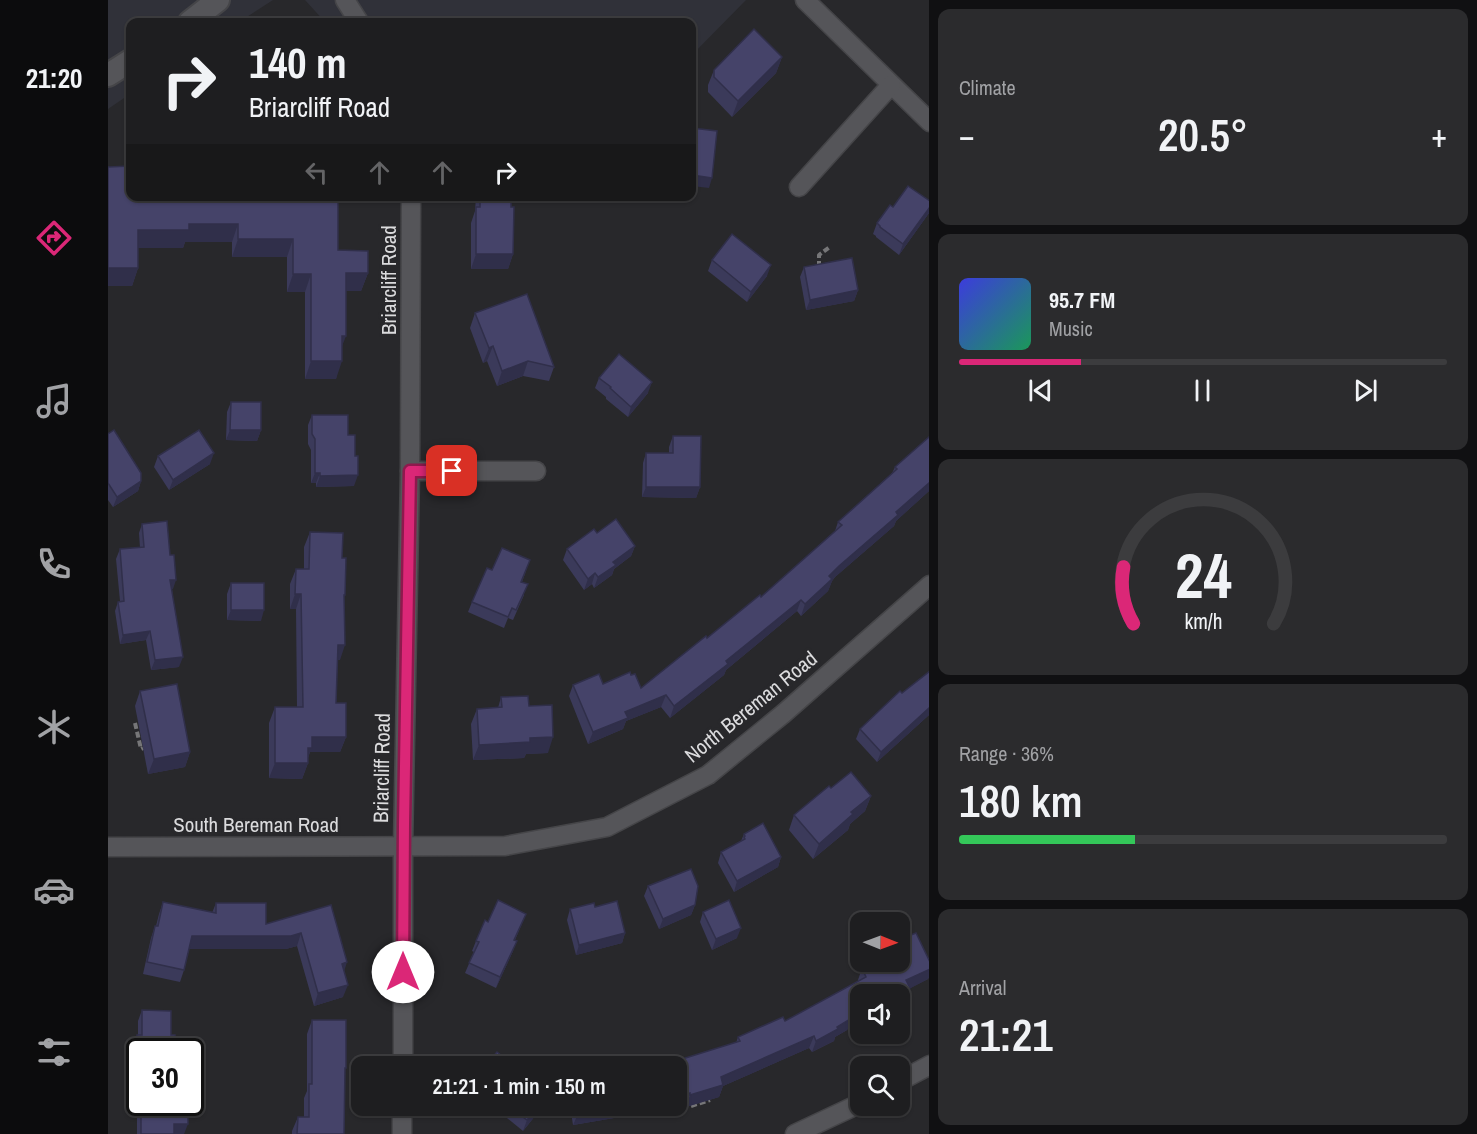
<!DOCTYPE html>
<html lang="en">
<head>
<meta charset="utf-8">
<style>
	body { margin:0; font-family:"Archivo Narrow",sans-serif; background:#2b2b2d; color:#f1f3f6; height:100vh; display:flex; flex-direction:column; font-size:22px; white-space:nowrap }
	* { box-sizing:border-box; margin:0 }
	p { font-size:20px; color:#a1a2a5 }
	.icon { flex:none; width:33px; height:33px; fill:none; stroke:currentColor; stroke-width:2; stroke-linecap:round; stroke-linejoin:round }
	.map { position:relative; flex:1; overflow:hidden }
	.side { display:flex; flex-direction:column; gap:9px; padding:9px; background:#101012; width:548px }
	.side>* { flex:none }
	.guide { position:absolute; left:18px; top:18px; width:570px; height:183px; border-radius:12px; box-shadow:0 2px 4px #0004,0 0 0 2px #3c3c3e; background:#1e1e20; color:#f1f3f6; overflow:hidden }
	.needle { width:39px; rotate:91deg }
	.fabs { position:absolute; left:742px; top:912px; display:grid; gap:12px }
	.fabs a { display:grid; place-items:center; width:60px; height:60px; border-radius:12px; background:#1e1e20; box-shadow:0 2px 4px #0004,0 0 0 2px #3c3c3e; font-size:30px }
	.speed { position:absolute; left:18px; top:1038px; display:flex; gap:12px; font-size:30px; font-weight:700; text-align:center }
	.speed>* { display:grid; place-content:center; width:78px; height:78px; border-radius:50%; background:#1e1e20; box-shadow:0 2px 4px #0004,0 0 0 2px #3c3c3e; line-height:1 }
	.speed .limit { border:3px solid #111; border-radius:9px; background:#fff; color:#111 }
	.pin { position:absolute; display:grid; place-items:center; width:51px; height:51px; color:#fff; margin:-26px; border-radius:12px; box-shadow:0 3px 9px #0006 }
	.me { position:absolute; width:66px; margin:-33px; rotate:0deg; stroke-linejoin:round; filter:drop-shadow(0 0 4px #0008) }
	.turn { display:flex; align-items:center; gap:21px; height:126px; padding:0 24px; font-size:27px }
	.turn .icon { width:78px; height:78px; stroke-width:2.5 }
	.turn b { display:block; font-size:42px; line-height:51px }
	.lanes { display:flex; align-items:center; height:57px; padding:0 24px; background:#0003; justify-content:center; gap:30px; direction:ltr }
	.lanes .off { opacity:.35 }
	.big { font-size:45px; font-weight:600; line-height:1.1 }
	.side .tile { flex:1; display:flex; flex-direction:column; justify-content:center; gap:9px; min-width:0; padding:0 21px; border-radius:12px; background:#2b2b2d }
	.side .dial { align-items:center; gap:0 }
	.dial svg { height:156px; overflow:visible; fill:none; stroke:#3c3c3e; stroke-width:7; stroke-linecap:round; text-anchor:middle }
	.dial text { fill:#f1f3f6; stroke:none }
	.song { display:flex; align-items:center; gap:18px }
	.cover { width:72px; height:72px; border-radius:9px; background:linear-gradient(135deg,hsl(240 70% 55%),hsl(150 70% 35%)) }
	.played { height:6px; border-radius:3px; background:linear-gradient(90deg,#db2777 25%,#3c3c3e 25%) }
	.keys { display:flex; justify-content:space-around; direction:ltr }
	.heat { display:flex; justify-content:space-between; align-items:center; font-size:33px; direction:ltr }
	.charge { height:9px; border-radius:4px; background:linear-gradient(90deg,#34c759 36%,#3c3c3e 0) }
	.trip { position:absolute; left:243px; top:1056px; width:336px; height:60px; border-radius:12px; background:#1e1e20; box-shadow:0 2px 4px #0004,0 0 0 2px #3c3c3e; font-weight:600; line-height:60px; text-align:center }
	main { display:flex; flex:1; min-height:0 }
	.tabs { display:flex; flex-direction:column; width:108px; justify-content:space-around; align-items:center; background:#0c0c0d; color:#a1a2a5 }
	.tabs .icon { width:42px; height:42px }
	.tabs .selected { color:#db2777 }
	.tabs b { font-size:27px; color:#f1f3f6 }
	.map>svg:first-child { display:block }
	.built { fill:#303139 }
	.lines { fill:none; stroke-linecap:round; stroke-linejoin:round }
	.minor-casing { stroke:#454548; stroke-width:21 }
	.tertiary-casing { stroke:#454548; stroke-width:26 }
	.path { stroke:#767678; stroke-width:4; stroke-dasharray:6 3; stroke-linecap:butt }
	.minor { stroke:#555559; stroke-width:18 }
	.tertiary { stroke:#555559; stroke-width:22 }
	.wall { fill:#3b3a5a }
	.shaded-wall { fill:#302f4a }
	.building { fill:#454369; stroke:#302f4a; stroke-width:1.5 }
	.route-casing { stroke:#8e194d; stroke-width:15 }
	.route { stroke:#db2777; stroke-width:10 }
	.labels { text-anchor:middle; stroke-width:6; stroke-linejoin:round; paint-order:stroke }
	.street-label { font-size:21px; fill:#dbdbdd; stroke:#28282b }
</style>
</head>
<body>
<main>
<nav class="tabs">
<b>21:20</b>
<svg class="icon selected" aria-label="directions" viewBox="0 0 24 24"><path d="M12 3l9 9-9 9-9-9zM9 14v-3h6M13 9l2 2-2 2"/></svg>
<svg class="icon" aria-label="music" viewBox="0 0 24 24"><path d="M9 18V5l10-2v13"/><circle cx="6" cy="18" r="3"/><circle cx="16" cy="16" r="3"/></svg>
<svg class="icon" aria-label="phone" viewBox="0 0 24 24"><path d="M5 4h4l2 5-3 2q2 4 5 5l2-3 5 2v4C11 20 4 13 5 4z"/></svg>
<svg class="icon" aria-label="climate" viewBox="0 0 24 24"><path d="M12 3v18M4 7l16 10M4 17L20 7"/></svg>
<svg class="icon" aria-label="car" viewBox="0 0 24 24"><path d="M5 17H2v-5l4-1 3-4h7l3 4 3 1v5h-3M9 17h6M6 11h13"/><circle cx="7" cy="17" r="2"/><circle cx="17" cy="17" r="2"/></svg>
<svg class="icon" aria-label="filters" viewBox="0 0 24 24"><path d="M4 7h16M4 17h16"/><circle cx="9" cy="7" r="2"/><circle cx="15" cy="17" r="2"/></svg>
</nav>
<div class="map">
<svg width="822" height="1134" viewBox="0 0 822 1134">
	<rect width="100%" height="100%" fill="#28282b"/>
	<!-- built -->
	<g class="built">
		<polygon points="0,0 165,0 131,22 22,22 22,94 0,109"/>
		<polygon points="197,0 638,0 584,55 584,22 217,22"/>
	</g>
	<g class="lines">
		<defs>
			<g id="minor">
				<polyline points="237,0 251,22"/>
				<polyline points="697,0 822,122"/>
				<polyline points="691,187 783,85"/>
				<polyline points="302,471 428,471"/>
				<polyline points="0,847 397,846 499,827 600,775 675,714 822,585"/>
				<polyline points="295,1066 295,847 302,471 303,196"/>
				<polyline points="792,1081 822,1065"/>
				<polyline points="294,1134 294,1106"/>
				<polyline points="687,1134 753,1103"/>
			</g>
			<g id="tertiary">
				<polyline points="82,22 110,0"/>
				<polyline points="0,75 22,61"/>
			</g>
		</defs>
		<!-- minor casing -->
		<use href="#minor" class="minor-casing"/>
		<!-- tertiary casing -->
		<use href="#tertiary" class="tertiary-casing"/>
		<!-- path -->
		<g class="path">
			<polyline points="711,267 711,255 723,246"/>
			<polyline points="27,723 33,749 35,748"/>
			<polyline points="583,1106 602,1100"/>
		</g>
		<!-- minor -->
		<use href="#minor" class="minor"/>
		<!-- tertiary -->
		<use href="#tertiary" class="tertiary"/>
	</g>
	<!-- wall -->
	<g class="wall">
		<polygon points="674,57 668,73 624,117 600,92 600,85 606,70"/>
		<polygon points="0,167 230,250 260,273 253,291 238,291 234,346 228,379 197,379 197,292 179,292 179,257 124,257 124,242 77,242 75,248 30,248 30,268 24,286 0,286"/>
		<polygon points="368,196 403,196 405,254 400,269 363,269 363,223 367,211"/>
		<polygon points="822,201 821,213 791,255 768,237 768,236 765,234 769,223 785,207"/>
		<polygon points="604,260 659,276 639,302 600,271"/>
		<polygon points="696,267 750,290 746,301 698,310 692,277"/>
		<polygon points="367,313 446,367 441,381 415,376 389,386 379,361 375,363 362,328"/>
		<polygon points="491,378 540,393 520,417 498,399 498,397 487,388"/>
		<polygon points="123,402 153,430 149,441 118,440 119,412"/>
		<polygon points="204,415 240,435 246,486 208,487 208,483 203,483 203,450 200,444 200,425"/>
		<polygon points="0,434 33,481 30,491 5,507 0,500"/>
		<polygon points="565,436 592,487 588,498 534,497 535,463 538,453 561,453 561,447"/>
		<polygon points="822,436 822,490 788,521 786,526 727,577 724,581 720,591 693,616 689,611 618,670 616,675 562,718 553,707 518,721 515,729 480,744 461,696 465,685 495,684 523,675 533,688 653,597 727,531 730,522 784,473 787,467"/>
		<polygon points="50,456 102,464 61,490 46,467"/>
		<polygon points="34,524 65,589 64,589 71,667 43,670 38,640 12,644 7,611 10,602 12,601 8,559 12,549 32,548 31,533"/>
		<polygon points="202,532 234,558 237,595 236,597 232,660 229,660 228,703 238,737 232,752 202,752 200,758 200,763 194,779 161,778 161,723 167,707 189,707 188,609 182,609 182,584 188,569 196,569 196,547"/>
		<polygon points="489,533 527,546 523,556 506,569 504,575 486,588 484,584 476,590 455,560 459,549"/>
		<polygon points="384,570 418,571 414,582 416,595 405,620 400,618 396,628 360,612 364,602"/>
		<polygon points="123,583 153,621 119,620 119,594"/>
		<polygon points="822,671 822,714 769,762 748,739 752,729"/>
		<polygon points="32,691 82,752 77,767 40,774 27,706"/>
		<polygon points="393,697 421,706 440,753 418,754 416,758 365,760 363,724 369,709 390,708"/>
		<polygon points="763,796 757,811 742,824 740,830 705,859 681,830 686,815"/>
		<polygon points="636,834 673,857 670,867 626,892 610,863 613,852 633,841"/>
		<polygon points="540,886 587,905 583,915 551,929 536,896"/>
		<polygon points="55,902 104,913 108,903 158,924 223,905 236,971 235,997 206,1006 189,946 178,949 81,949 76,970 72,982 35,974 43,938 47,926 48,926 51,914"/>
		<polygon points="487,907 517,933 514,943 468,955 459,920 462,909"/>
		<polygon points="595,912 629,938 604,950 592,922"/>
		<polygon points="418,914 407,940 405,951 388,988 357,973 366,952 364,951 368,941 380,922"/>
		<polygon points="798,937 822,962 822,975 820,979 802,988 798,1000 741,1027 739,1030 727,1037 726,1041 704,1052 701,1048 615,1086 611,1097 578,1107 577,1104 553,1112 553,1110 465,1125 462,1106 568,1106 571,1060 628,1043 630,1037 677,1021 750,981 750,980 754,968 792,962"/>
		<polygon points="34,1010 63,1011 32,1052 32,1102 80,1102 76,1134 29,1134 29,1081 25,1081 25,1046 29,1035 30,1035 30,1021"/>
		<polygon points="204,1020 237,1072 236,1134 184,1134 184,1131 190,1117 196,1117 196,1098 199,1091 199,1034"/>
		<polygon points="389,1106 435,1106 415,1131 388,1109"/>
	</g>
	<!-- shaded-wall -->
	<g class="shaded-wall">
		<polygon points="674,57 668,73 624,117 630,101"/>
		<polygon points="584,175 604,178 601,188 584,186"/>
		<polygon points="822,207 821,213 791,255 795,244"/>
		<polygon points="81,224 130,224 124,242 77,242 75,248 24,248 30,230"/>
		<polygon points="130,239 185,239 179,257 124,257"/>
		<polygon points="368,254 405,254 400,269 363,269"/>
		<polygon points="663,265 659,276 639,302 643,292"/>
		<polygon points="0,268 30,268 24,286 0,286"/>
		<polygon points="238,273 260,273 253,291 232,291"/>
		<polygon points="185,274 203,274 197,292 179,292"/>
		<polygon points="750,290 746,301 698,310 702,300"/>
		<polygon points="234,336 238,336 231,354"/>
		<polygon points="385,346 379,361 375,363 381,348"/>
		<polygon points="203,361 234,361 228,379 197,379"/>
		<polygon points="420,361 415,376 389,386 394,371"/>
		<polygon points="544,382 540,393 520,417 523,407"/>
		<polygon points="122,430 153,430 149,441 118,440"/>
		<polygon points="106,453 102,464 61,490 65,480"/>
		<polygon points="207,473 212,473 208,483 203,483"/>
		<polygon points="250,475 246,486 208,487 212,476"/>
		<polygon points="33,481 30,491 5,507 9,497"/>
		<polygon points="822,482 822,490 788,521 786,526 727,577 724,581 720,591 693,616 697,604 721,576 788,512"/>
		<polygon points="538,487 592,487 588,498 534,497"/>
		<polygon points="527,546 523,556 506,569 504,575 486,588 490,577 505,562"/>
		<polygon points="487,573 484,584 476,590 480,579"/>
		<polygon points="62,580 68,580 65,589 59,590"/>
		<polygon points="187,594 193,594 188,609 182,609"/>
		<polygon points="693,600 689,611 618,670 616,675 562,718 566,706 618,661"/>
		<polygon points="123,610 156,610 153,621 119,620"/>
		<polygon points="42,631 38,640 12,644 15,635"/>
		<polygon points="230,645 237,645 232,660 224,660"/>
		<polygon points="75,657 71,667 43,670 47,660"/>
		<polygon points="558,695 553,707 518,721 515,729 480,744 485,732 517,712"/>
		<polygon points="822,707 822,714 769,762 773,752"/>
		<polygon points="204,737 238,737 232,752 202,752 198,763 195,763"/>
		<polygon points="445,737 440,753 418,754 416,758 365,760 371,745 422,738"/>
		<polygon points="82,752 77,767 40,774 46,759"/>
		<polygon points="167,763 200,763 194,779 161,778"/>
		<polygon points="763,796 757,811 742,824 740,830 705,859 711,844 743,812"/>
		<polygon points="673,857 670,867 626,892 629,881"/>
		<polygon points="587,905 583,915 551,929 555,919"/>
		<polygon points="633,928 629,938 604,950 608,939"/>
		<polygon points="193,933 189,946 178,949 79,949 84,936"/>
		<polygon points="517,933 514,943 468,955 471,945"/>
		<polygon points="409,941 405,951 388,988 392,977"/>
		<polygon points="239,962 235,975 234,964"/>
		<polygon points="822,969 822,975 820,979 801,989 802,988 798,1000 792,1003 792,994 789,994 798,980"/>
		<polygon points="240,985 235,997 206,1006 210,993"/>
		<polygon points="753,1011 753,1021 741,1027 739,1030 727,1037 726,1041 704,1052 708,1041 743,1016"/>
		<polygon points="706,1036 701,1048 615,1086 611,1097 578,1107 582,1095 613,1077"/>
		<polygon points="29,1070 32,1070 32,1075 29,1081 25,1081"/>
		<polygon points="582,1093 577,1104 553,1112 556,1106 568,1106 568,1097"/>
		<polygon points="431,1106 435,1106 415,1131 419,1120"/>
		<polygon points="516,1106 554,1106 553,1110 465,1125 470,1114"/>
		<polygon points="66,1124 80,1124 76,1134 63,1134"/>
	</g>
	<!-- building -->
	<g class="building">
		<polygon points="646,29 674,57 630,101 606,77 606,70"/>
		<polygon points="584,128 609,131 604,178 584,175"/>
		<polygon points="22,166 22,196 230,196 230,250 260,251 260,273 238,273 238,336 234,336 234,361 203,361 203,274 185,274 185,239 130,239 130,224 81,224 81,230 30,230 30,268 0,268 0,167"/>
		<polygon points="800,186 822,201 822,207 795,244 772,227 772,226 769,223 782,205 785,207"/>
		<polygon points="372,196 403,196 403,207 406,207 405,254 368,254 368,207 372,207"/>
		<polygon points="624,234 663,265 643,292 604,260"/>
		<polygon points="744,258 750,290 702,300 696,267"/>
		<polygon points="419,294 446,367 420,361 394,371 385,346 381,348 367,313"/>
		<polygon points="511,354 544,382 523,407 502,388 503,387 491,378"/>
		<polygon points="123,402 153,402 153,430 122,430"/>
		<polygon points="204,415 240,415 240,435 247,435 247,456 250,456 250,475 212,476 212,473 207,473 207,439 204,434"/>
		<polygon points="6,430 33,473 33,481 9,497 0,483 0,434"/>
		<polygon points="91,430 106,453 65,480 50,456"/>
		<polygon points="565,436 593,436 592,487 538,487 538,453 565,453"/>
		<polygon points="822,436 822,482 788,512 790,515 731,566 721,576 724,579 697,604 693,600 618,661 620,664 566,706 558,695 517,712 520,718 485,732 465,685 491,674 495,684 522,672 523,675 527,674 533,688 598,636 599,638 652,595 653,597 734,525 730,522 789,469 787,467"/>
		<polygon points="508,519 527,546 505,562 508,565 490,577 487,573 480,579 459,549 486,529 489,533"/>
		<polygon points="59,521 62,555 66,555 68,580 62,580 75,657 47,660 42,631 15,635 10,602 16,601 12,549 36,547 34,524"/>
		<polygon points="202,532 235,533 234,558 238,558 237,595 236,595 237,645 230,645 228,703 238,703 238,737 204,737 204,748 200,748 200,763 167,763 167,707 195,707 193,594 187,594 188,569 201,569"/>
		<polygon points="394,548 422,560 413,582 420,584 408,610 404,608 400,617 364,602 379,568 384,570"/>
		<rect x="123" y="583" width="33" height="27"/>
		<polygon points="822,671 822,707 773,752 752,729 792,691 794,693"/>
		<polygon points="69,684 82,752 46,759 32,691"/>
		<polygon points="420,696 421,706 444,705 445,737 422,738 422,742 371,745 369,709 394,707 393,697"/>
		<polygon points="743,772 763,796 743,812 745,814 711,844 686,815 721,786 723,788"/>
		<polygon points="655,823 673,857 629,881 613,852 637,839 636,837 637,836 636,834"/>
		<polygon points="583,869 590,886 587,905 555,919 540,886"/>
		<polygon points="390,900 418,914 406,940 409,941 392,977 361,963 371,942 368,941 377,920 380,922"/>
		<polygon points="621,900 633,928 608,939 595,912"/>
		<polygon points="509,901 517,933 471,945 462,909 486,903 487,907"/>
		<polygon points="55,902 108,913 108,903 158,903 158,924 223,905 239,962 234,964 240,985 210,993 193,933 183,936 84,936 76,970 39,962 47,926 50,926"/>
		<polygon points="794,928 798,937 808,933 822,962 822,969 798,980 802,988 789,994 753,994 753,1011 743,1016 744,1018 729,1027 730,1029 708,1041 706,1036 613,1077 615,1085 582,1095 582,1093 568,1097 568,1066 557,1066 572,1062 571,1060 632,1041 630,1037 675,1017 677,1021 758,977 754,968 768,962 792,962 792,929"/>
		<polygon points="34,1010 63,1011 63,1035 67,1035 67,1052 32,1052 32,1070 29,1070 29,1035 34,1035"/>
		<polygon points="204,1020 238,1020 238,1068 237,1068 236,1134 189,1134 190,1117 201,1117 201,1084 204,1084"/>
		<polygon points="389,1052 407,1066 377,1066"/>
		<polygon points="498,1059 499,1066 473,1066 473,1064"/>
		<polygon points="33,1102 80,1102 80,1124 66,1124 66,1134 33,1134"/>
		<polygon points="400,1106 431,1106 419,1120"/>
		<polygon points="468,1106 516,1106 470,1114"/>
	</g>
	<g class="lines">
		<defs>
			<polyline id="route" points="295,972 296,825 302,471 344,471"/>
		</defs>
		<!-- route casing -->
		<use href="#route" class="route-casing"/>
		<!-- route -->
		<use href="#route" class="route"/>
	</g>
	<g class="labels">
		<!-- street labels -->
		<g class="street-label">
			<text transform="translate(281 280) rotate(-90)" y="7">Briarcliff Road</text>
			<text transform="translate(643 707) rotate(-39)" y="7">North Bereman Road</text>
			<text transform="translate(274 768) rotate(-89)" y="7">Briarcliff Road</text>
			<text x="148" y="832">South Bereman Road</text>
		</g>
	</g>
</svg>
<div class="fabs">
<a><svg class="needle" viewBox="-14 -14 28 28"><path d="M0-13l5 13h-10z" fill="#e53935"/><path d="M0 13l5-13h-10z" fill="#a1a2a5"/></svg></a>
<a><svg class="icon" aria-label="sound" viewBox="0 0 24 24"><path d="M4 9h4l5-4v14l-5-4H4zM17 9q2 3 0 6"/></svg></a>
<a><svg class="icon" aria-label="search" viewBox="0 0 24 24"><circle cx="10" cy="10" r="6"/><path d="M15 15l6 6"/></svg></a>
</div>
<div class="speed"><div class="limit">30</div></div>
<div class="pin" style="left:344px;top:471px;background:#d93025"><svg class="icon" aria-label="arrive" viewBox="0 0 24 24"><path d="M6 21V4h12l-3 4 3 4H6"/></svg></div>
<svg class="me" style="left:295px;top:972px" viewBox="-20 -20 40 40"><circle r="19" fill="#fff"/><path d="M0-13L10 11 0 6-10 11z" fill="#db2777"/></svg>
<div class="trip">21:21 · 1 min · 150 m</div>
<div class="guide">
<div class="turn"><svg class="icon" aria-label="right" viewBox="0 0 24 24"><path d="M7 20v-9h11M14 6l5 5-5 5"/></svg><div><b>140 m</b>Briarcliff Road</div></div>
<div class="lanes"><svg class="icon off" aria-label="left" viewBox="0 0 24 24"><path d="M17 20v-9H6M10 6l-5 5 5 5"/></svg><svg class="icon off" aria-label="ahead" viewBox="0 0 24 24"><path d="M12 20V5M6 11l6-6 6 6"/></svg><svg class="icon off" aria-label="ahead" viewBox="0 0 24 24"><path d="M12 20V5M6 11l6-6 6 6"/></svg><svg class="icon" aria-label="right" viewBox="0 0 24 24"><path d="M7 20v-9h11M14 6l5 5-5 5"/></svg></div>
</div>
</div>
<section class="side">
<div class="tile"><p>Climate</p>
<div class="heat"><a>−</a><b class="big">20.5°</b><a>+</a></div>
</div>
<div class="tile">
<div class="song"><i class="cover"></i><div><b>95.7 FM</b><p>Music</p></div></div>
<div class="played"></div>
<div class="keys"><svg class="icon" aria-label="previous" viewBox="0 0 24 24"><path d="M18 5L8 12l10 7zM5 5v14"/></svg><svg class="icon" aria-label="pause" viewBox="0 0 24 24"><path d="M8 5v14M16 5v14"/></svg><svg class="icon" aria-label="next" viewBox="0 0 24 24"><path d="M6 5l10 7-10 7zM19 5v14"/></svg></div>
</div>
<div class="tile dial"><svg viewBox="0 0 100 80">
<path d="M14 69A42 42 0 1 1 86 69"/>
<path d="M14 69A42 42 0 0 1 9 40" stroke="#db2777"/>
<text x="50" y="56" font-size="32" font-weight="700">24</text>
<text x="50" y="72" font-size="11">km/h</text>
</svg></div>
<div class="tile"><p>Range · 36%</p><b class="big">180 km</b><div class="charge"></div></div>
<div class="tile"><p>Arrival</p><b class="big">21:21</b></div>
</section>
</main>
</body>
</html>
